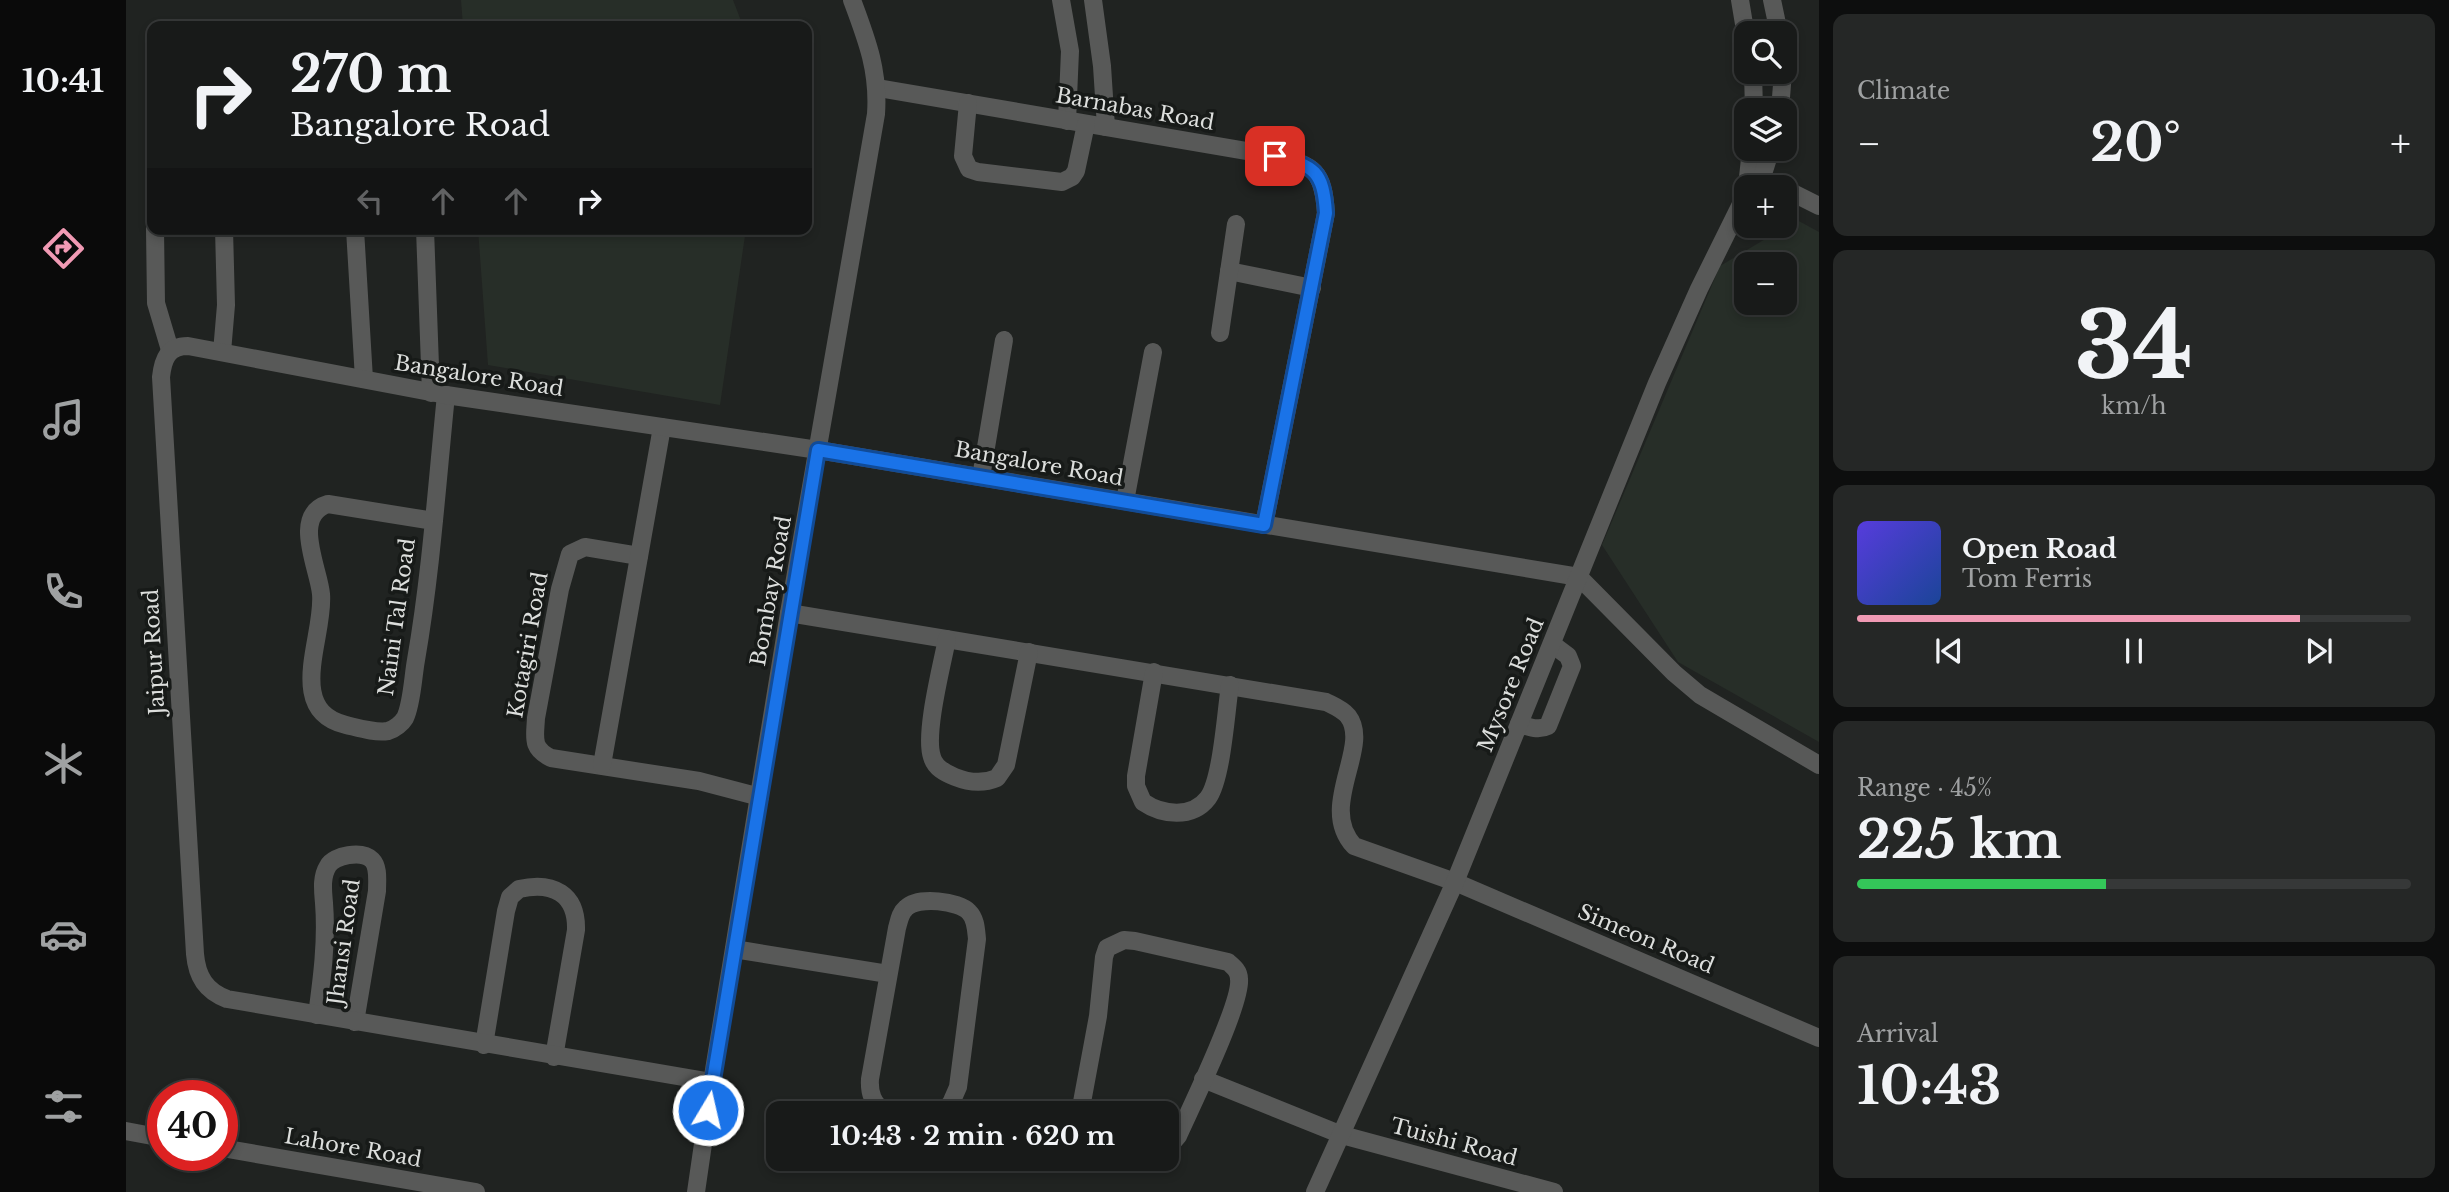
<!DOCTYPE html>
<html lang="en">
<head>
<meta charset="utf-8">
<style>
	body { margin:0; font-family:"Libre Baskerville",serif; background:#252726; color:#f1f3f6; height:100vh; display:flex; flex-direction:column; font-size:26px; white-space:nowrap }
	* { box-sizing:border-box; margin:0 }
	p { font-size:23px; color:#9fa1a2 }
	.icon { flex:none; width:38px; height:38px; fill:none; stroke:currentColor; stroke-width:2; stroke-linecap:round; stroke-linejoin:round }
	.map { position:relative; flex:1; overflow:hidden }
	.drawer { display:flex; flex-direction:column; gap:14px; padding:14px; background:#0d0e0e; width:630px }
	.drawer>* { flex:none }
	.top-card { position:absolute; left:21px; top:21px; width:665px; height:214px; border-radius:14px; box-shadow:0 4px 10px #0003,0 0 0 2px #363838; background:#181a19; color:#f1f3f6; overflow:hidden }
	.controls { position:absolute; left:1608px; top:21px; display:grid; gap:14px }
	.controls a { display:grid; place-items:center; width:63px; height:63px; border-radius:14px; background:#181a19; box-shadow:0 4px 10px #0003,0 0 0 2px #363838; font-size:35px }
	.speed { position:absolute; left:21px; top:1080px; display:flex; gap:14px; font-size:35px; font-weight:700; text-align:center }
	.speed>* { display:grid; place-content:center; width:91px; height:91px; border-radius:50%; background:#181a19; box-shadow:0 4px 10px #0003,0 0 0 2px #363838; line-height:1 }
	.speed .limit { border:10px solid #d22; background:#fff; color:#111 }
	.pin { position:absolute; display:grid; place-items:center; width:60px; height:60px; color:#fff; margin:-30px; border-radius:14px; box-shadow:0 4px 10px #0006 }
	.me { position:absolute; width:77px; margin:-38px; rotate:9deg; stroke-linejoin:round; filter:drop-shadow(0 0 5px #0008) }
	.turn { display:flex; align-items:center; gap:24px; height:147px; padding:0 28px; font-size:32px }
	.turn .icon { width:91px; height:91px; stroke-width:2.5 }
	.turn b { display:block; font-size:49px; line-height:60px }
	.lanes { display:flex; align-items:center; height:66px; padding:0 28px; background:#0003; justify-content:center; gap:35px; direction:ltr }
	.lanes .off { opacity:.35 }
	.big { font-size:52px; font-weight:700; line-height:1.1 }
	.drawer .tile { flex:1; display:flex; flex-direction:column; justify-content:center; gap:10px; min-width:0; padding:0 24px; border-radius:14px; background:#252726 }
	.drawer .dial { align-items:center; gap:0 }
	.dial b { font-size:91px; line-height:1 }
	.song { display:flex; align-items:center; gap:21px }
	.cover { width:84px; height:84px; border-radius:10px; background:linear-gradient(135deg,hsl(250 70% 55%),hsl(220 70% 35%)) }
	.played { height:7px; border-radius:4px; background:linear-gradient(90deg,#f19ab4 80%,#363838 80%) }
	.keys { display:flex; justify-content:space-around; direction:ltr }
	.heat { display:flex; justify-content:space-between; align-items:center; font-size:38px; direction:ltr }
	.charge { height:10px; border-radius:5px; background:linear-gradient(90deg,#34c759 45%,#363838 0) }
	.trip { position:absolute; left:640px; top:1101px; width:413px; height:70px; border-radius:14px; background:#181a19; box-shadow:0 4px 10px #0003,0 0 0 2px #363838; font-weight:700; line-height:70px; text-align:center }
	main { display:flex; flex:1; min-height:0 }
	.tab-bar { display:flex; flex-direction:column; width:126px; justify-content:space-around; align-items:center; background:#0a0a0a; color:#9fa1a2 }
	.tab-bar .icon { width:49px; height:49px }
	.tab-bar .current { color:#f19ab4 }
	.tab-bar b { font-size:32px; color:#f1f3f6 }
	.map>svg:first-child { display:block }
	.built { fill:#272e28; fill-rule:evenodd }
	.lines { fill:none; stroke-linecap:round; stroke-linejoin:round }
	.minor { stroke:#585958; stroke-width:18 }
	.route-casing { stroke:#114b97; stroke-width:18 }
	.route { stroke:#1a73e8; stroke-width:12 }
	.labels { text-anchor:middle; stroke-width:7; stroke-linejoin:round; paint-order:stroke }
	.street-label { font-size:21px; fill:#dcdedc; stroke:#171a18 }
</style>
</head>
<body>
<main>
<nav class="tab-bar">
<b>10:41</b>
<svg class="icon current" aria-label="directions" viewBox="0 0 24 24"><path d="M12 3l9 9-9 9-9-9zM9 14v-3h6M13 9l2 2-2 2"/></svg>
<svg class="icon" aria-label="music" viewBox="0 0 24 24"><path d="M9 18V5l10-2v13"/><circle cx="6" cy="18" r="3"/><circle cx="16" cy="16" r="3"/></svg>
<svg class="icon" aria-label="phone" viewBox="0 0 24 24"><path d="M5 4h4l2 5-3 2q2 4 5 5l2-3 5 2v4C11 20 4 13 5 4z"/></svg>
<svg class="icon" aria-label="climate" viewBox="0 0 24 24"><path d="M12 3v18M4 7l16 10M4 17L20 7"/></svg>
<svg class="icon" aria-label="car" viewBox="0 0 24 24"><path d="M5 17H2v-5l4-1 3-4h7l3 4 3 1v5h-3M9 17h6M6 11h13"/><circle cx="7" cy="17" r="2"/><circle cx="17" cy="17" r="2"/></svg>
<svg class="icon" aria-label="filters" viewBox="0 0 24 24"><path d="M4 7h16M4 17h16"/><circle cx="9" cy="7" r="2"/><circle cx="15" cy="17" r="2"/></svg>
</nav>
<div class="map">
<svg width="1693" height="1192" viewBox="0 0 1693 1192">
	<rect width="100%" height="100%" fill="#202321"/>
	<!-- built -->
	<g class="built">
		<polygon points="335,0 607,0 617,26 337,26"/>
		<path d="M1671 220 1693 232V742L1552 662 1476 545 1594 266ZM1620 264H1659V303H1620Z"/>
		<polygon points="352,229 620,229 594,405 362,365"/>
	</g>
	<g class="lines">
		<!-- minor -->
		<g class="minor">
			<polyline points="935,0 944,51 941,121"/>
			<polyline points="967,0 976,66 980,127"/>
			<polyline points="1614,0 1620,36"/>
			<polyline points="1646,0 1653,33"/>
			<polyline points="1627,72 1628,110"/>
			<path d="M752 88 1149 156C1189 165 1197 171 1200 213L1138 525"/>
			<polyline points="842,103 837,156 843,169 852,172 936,182 946,177 950,171 960,124"/>
			<polyline points="1654,110 1657,72"/>
			<polyline points="1621,187 1625,149"/>
			<polyline points="1627,187 1636,177 1645,149"/>
			<polyline points="1659,189 1693,206"/>
			<polyline points="29,229 30,303 44,350"/>
			<polyline points="229,229 238,379"/>
			<polyline points="299,229 305,393"/>
			<polyline points="1103,271 1186,288"/>
			<polyline points="1094,333 1110,224"/>
			<polyline points="96,352 100,305 98,229"/>
			<polyline points="855,477 878,340"/>
			<polyline points="999,501 1027,352"/>
			<path d="M308 521 202 504C165 515 193 569 195 594 199 636 158 710 220 725 233 728 249 733 262 731 269 729 276 723 279 718 286 704 287 676 290 660 305 573 311 484 320 395"/>
			<path d="M513 556 459 547 444 554 434 589 410 718C409 738 405 748 425 758L573 781 634 797"/>
			<path d="M663 613 1200 702C1208 706 1216 709 1222 716 1246 747 1191 806 1228 846L1329 882 1693 1038"/>
			<path d="M821 639C816 665 798 734 806 757 809 768 819 773 829 777 844 783 857 784 871 778L880 765 903 652"/>
			<path d="M1028 672 1010 776V786L1017 802C1036 815 1066 819 1082 798 1096 779 1100 711 1104 685"/>
			<path d="M1393 724C1404 727 1412 731 1422 726L1446 666 1442 656 1426 644"/>
			<polyline points="476,765 536,427"/>
			<polyline points="608,949 762,974"/>
			<path d="M191 1015C196 978 201 941 198 903 197 891 195 877 202 866 208 855 236 850 246 860 253 867 251 881 251 891L229 1022"/>
			<path d="M358 1045 380 911 384 897 393 889C427 881 451 894 450 930L428 1057"/>
			<polyline points="1077,1079 1216,1135 1428,1192"/>
			<path d="M586 1082 101 999C80 991 71 977 69 954L35 377C37 359 42 346 62 346L320 395 692 450 1453 577 1548 673 1574 695 1693 765"/>
			<path d="M759 1113C747 1103 743 1094 744 1079L771 928C773 921 774 913 780 908 792 896 833 901 843 912 850 919 850 930 851 939L832 1087 825 1103 816 1113"/>
			<path d="M954 1113 972 1016 978 957 981 948 998 940 1009 941 1102 962C1108 967 1113 971 1113 979 1116 1003 1065 1107 1052 1136L1041 1149"/>
			<polyline points="0,1131 37,1138"/>
			<polyline points="96,1148 350,1192"/>
			<path d="M570 1192 586 1082 663 613 750 114C753 71 741 40 726 0"/>
			<polyline points="1189,1192 1329,882 1531,383 1573,289 1620,194"/>
		</g>
	</g>
	<g class="lines">
		<defs>
			<path id="route" d="M582 1110 692 450 1138 525 1200 213C1197 171 1189 166 1149 156"/>
		</defs>
		<!-- route casing -->
		<use href="#route" class="route-casing"/>
		<!-- route -->
		<use href="#route" class="route"/>
	</g>
	<g class="labels">
		<!-- street labels -->
		<g class="street-label">
			<text transform="translate(1009 109) rotate(10)" y="7">Barnabas Road</text>
			<text transform="translate(353 376) rotate(9)" y="7">Bangalore Road</text>
			<text transform="translate(913 464) rotate(10)" y="7">Bangalore Road</text>
			<text transform="translate(645 591) rotate(-80)" y="7">Bombay Road</text>
			<text transform="translate(271 617) rotate(-82)" y="7">Naini Tal Road</text>
			<text transform="translate(402 645) rotate(-80)" y="7">Kotagiri Road</text>
			<text transform="translate(28 652) rotate(-93)" y="7">Jaipur Road</text>
			<text transform="translate(1385 685) rotate(-68)" y="7">Mysore Road</text>
			<text transform="translate(1520 939) rotate(23)" y="7">Simeon Road</text>
			<text transform="translate(218 942) rotate(-82)" y="7">Jhansi Road</text>
			<text transform="translate(1328 1142) rotate(15)" y="7">Tuishi Road</text>
			<text transform="translate(227 1148) rotate(10)" y="7">Lahore Road</text>
		</g>
	</g>
</svg>
<div class="controls">
<a><svg class="icon" aria-label="search" viewBox="0 0 24 24"><circle cx="10" cy="10" r="6"/><path d="M15 15l6 6"/></svg></a>
<a><svg class="icon" aria-label="layers" viewBox="0 0 24 24"><path d="M12 4l9 5-9 5-9-5zM3 14l9 5 9-5"/></svg></a>
<a>+</a>
<a>−</a>
</div>
<div class="speed"><div class="limit">40</div></div>
<div class="pin" style="left:1149px;top:156px;background:#d93025"><svg class="icon" aria-label="arrive" viewBox="0 0 24 24"><path d="M6 21V4h12l-3 4 3 4H6"/></svg></div>
<svg class="me" style="left:582px;top:1110px" viewBox="-20 -20 40 40"><circle r="17" fill="#1a73e8" stroke="#fff" stroke-width="3"/><path d="M0-11L8 9 0 5-8 9z" fill="#fff"/></svg>
<div class="trip">10:43 · 2 min · 620 m</div>
<div class="top-card">
<div class="turn"><svg class="icon" aria-label="right" viewBox="0 0 24 24"><path d="M7 20v-9h11M14 6l5 5-5 5"/></svg><div><b>270 m</b>Bangalore Road</div></div>
<div class="lanes"><svg class="icon off" aria-label="left" viewBox="0 0 24 24"><path d="M17 20v-9H6M10 6l-5 5 5 5"/></svg><svg class="icon off" aria-label="ahead" viewBox="0 0 24 24"><path d="M12 20V5M6 11l6-6 6 6"/></svg><svg class="icon off" aria-label="ahead" viewBox="0 0 24 24"><path d="M12 20V5M6 11l6-6 6 6"/></svg><svg class="icon" aria-label="right" viewBox="0 0 24 24"><path d="M7 20v-9h11M14 6l5 5-5 5"/></svg></div>
</div>
</div>
<section class="drawer">
<div class="tile"><p>Climate</p>
<div class="heat"><a>−</a><b class="big">20°</b><a>+</a></div>
</div>
<div class="tile dial"><b>34</b><p>km/h</p></div>
<div class="tile">
<div class="song"><i class="cover"></i><div><b>Open Road</b><p>Tom Ferris</p></div></div>
<div class="played"></div>
<div class="keys"><svg class="icon" aria-label="previous" viewBox="0 0 24 24"><path d="M18 5L8 12l10 7zM5 5v14"/></svg><svg class="icon" aria-label="pause" viewBox="0 0 24 24"><path d="M8 5v14M16 5v14"/></svg><svg class="icon" aria-label="next" viewBox="0 0 24 24"><path d="M6 5l10 7-10 7zM19 5v14"/></svg></div>
</div>
<div class="tile"><p>Range · 45%</p><b class="big">225 km</b><div class="charge"></div></div>
<div class="tile"><p>Arrival</p><b class="big">10:43</b></div>
</section>
</main>
</body>
</html>
